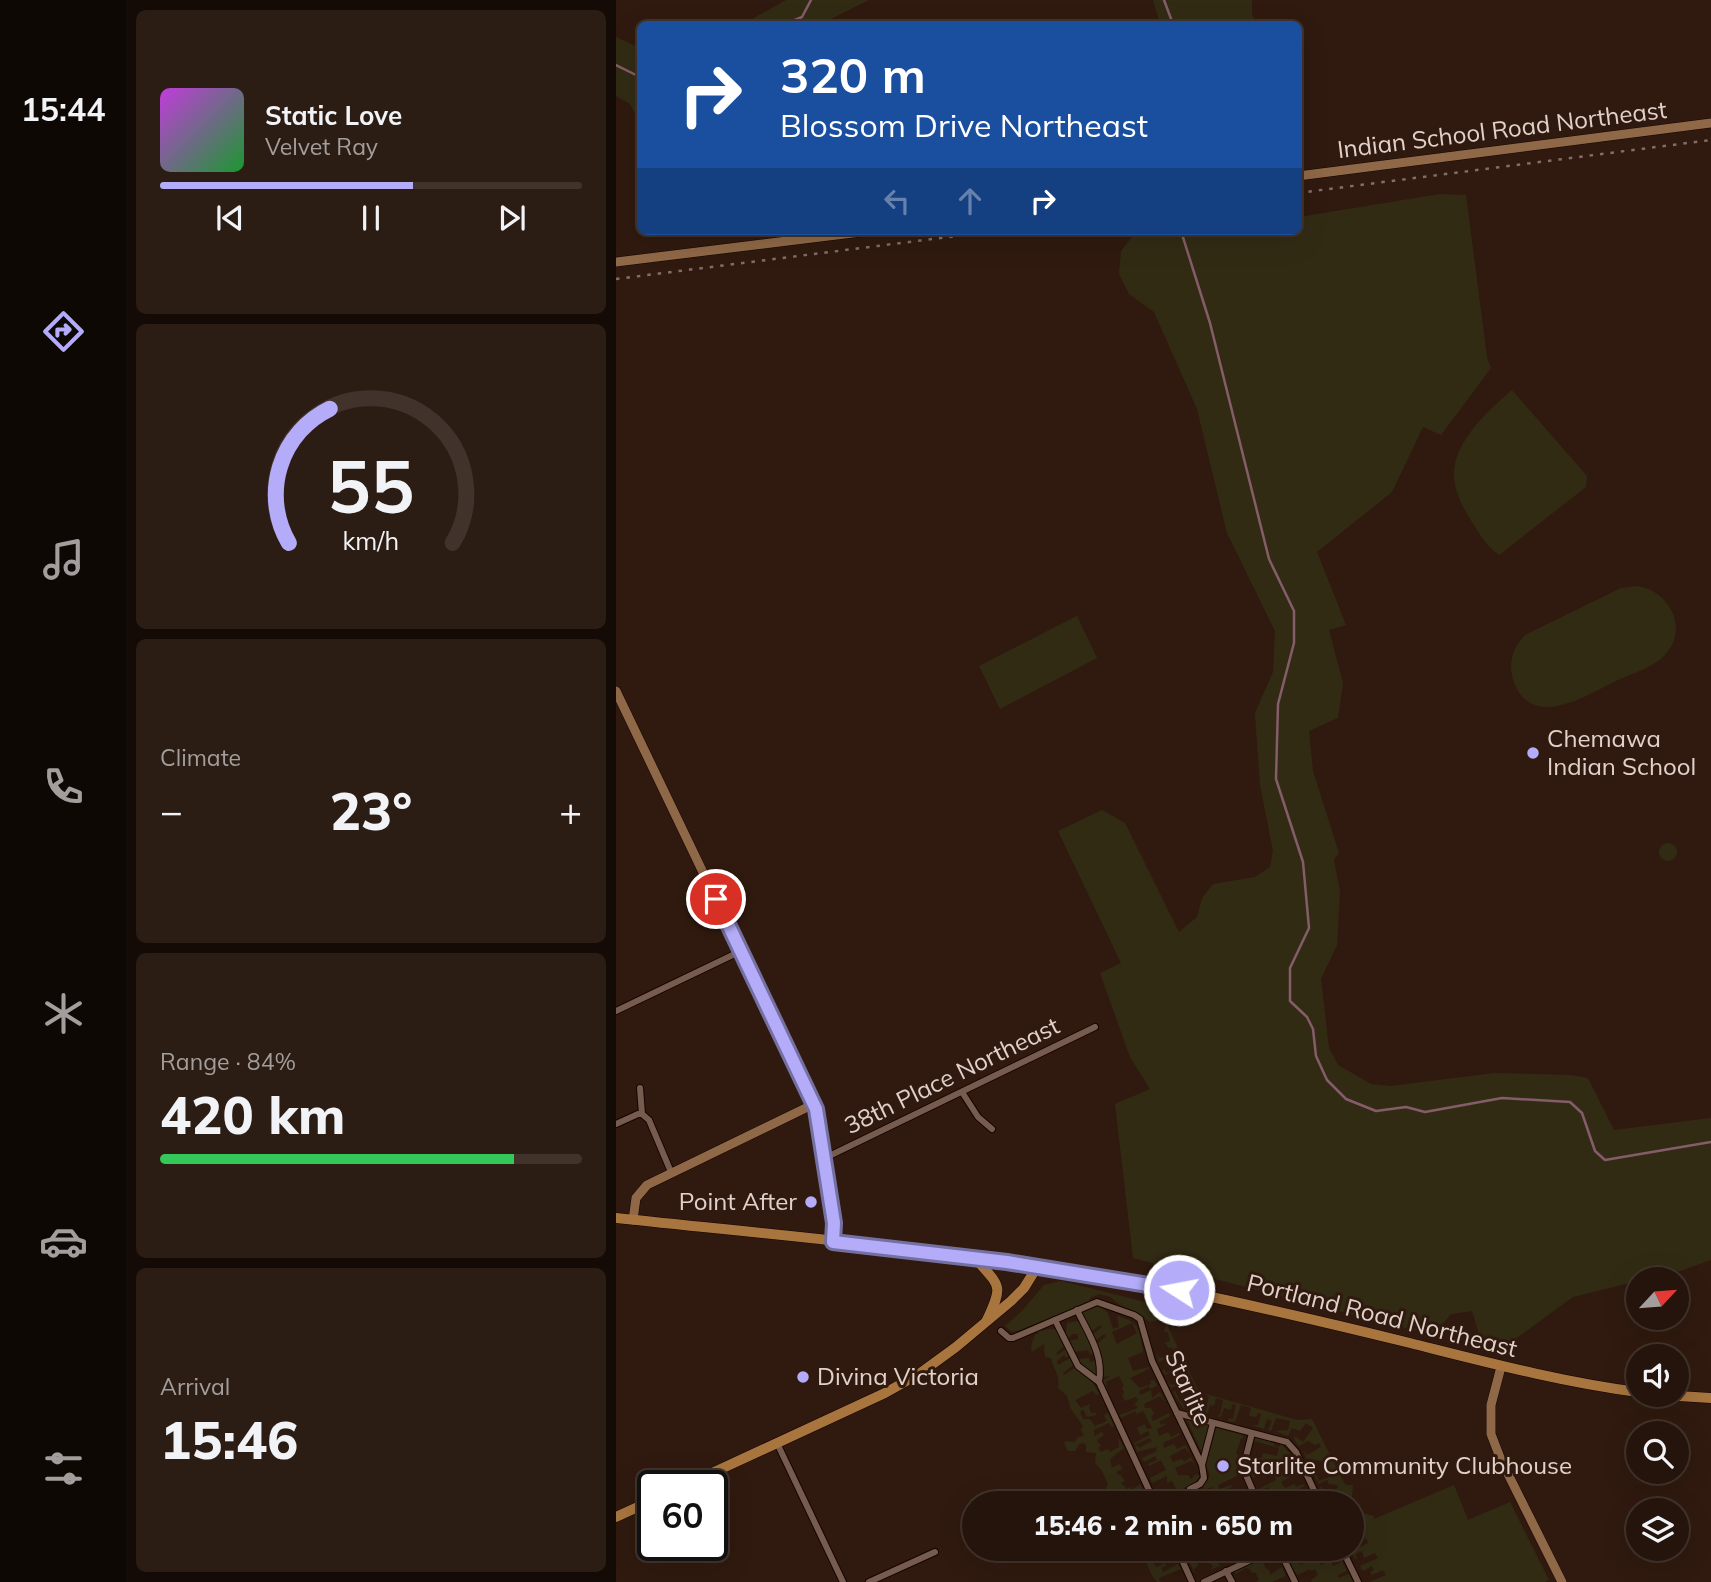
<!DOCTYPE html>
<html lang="en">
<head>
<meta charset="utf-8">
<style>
	body { margin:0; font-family:Mulish,sans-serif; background:#2c1d14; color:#f1f3f6; height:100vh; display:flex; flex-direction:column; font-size:26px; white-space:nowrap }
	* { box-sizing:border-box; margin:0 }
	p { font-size:23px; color:#a39e9d }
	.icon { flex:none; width:38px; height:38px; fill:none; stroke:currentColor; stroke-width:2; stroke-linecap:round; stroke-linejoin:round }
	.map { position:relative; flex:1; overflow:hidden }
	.sheet { display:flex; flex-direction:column; gap:10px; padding:10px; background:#140b06; width:490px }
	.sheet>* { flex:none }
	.banner { position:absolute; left:21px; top:21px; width:665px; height:214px; border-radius:10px; box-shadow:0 7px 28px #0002,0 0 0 2px #41332c; background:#1a4fa0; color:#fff; overflow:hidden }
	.needle { width:46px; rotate:64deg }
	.controls { position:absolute; left:1010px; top:1267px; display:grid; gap:14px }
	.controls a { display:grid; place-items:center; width:63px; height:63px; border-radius:50%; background:#24140b; box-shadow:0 7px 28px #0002,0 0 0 2px #41332c; font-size:35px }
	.speed { position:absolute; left:21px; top:1470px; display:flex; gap:14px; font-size:35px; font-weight:700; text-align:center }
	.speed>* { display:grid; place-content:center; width:91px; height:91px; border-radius:50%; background:#24140b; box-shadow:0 7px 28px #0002,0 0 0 2px #41332c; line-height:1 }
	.speed .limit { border:4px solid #111; border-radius:10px; background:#fff; color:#111 }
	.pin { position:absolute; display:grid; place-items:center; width:60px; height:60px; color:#fff; margin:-30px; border:4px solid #fff; border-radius:50%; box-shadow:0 2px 7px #0007 }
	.me { position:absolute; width:77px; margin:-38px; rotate:281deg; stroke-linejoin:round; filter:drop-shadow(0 0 5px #0008) }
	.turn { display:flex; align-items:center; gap:24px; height:147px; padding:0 28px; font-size:32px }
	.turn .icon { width:91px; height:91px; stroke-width:2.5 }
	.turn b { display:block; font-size:49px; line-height:60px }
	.lanes { display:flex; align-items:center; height:66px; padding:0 28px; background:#0003; justify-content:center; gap:35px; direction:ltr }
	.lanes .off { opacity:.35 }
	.big { font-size:52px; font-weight:800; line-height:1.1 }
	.sheet .widget { flex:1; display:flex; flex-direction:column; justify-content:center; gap:10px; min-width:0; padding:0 24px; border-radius:10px; background:#2c1d14 }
	.sheet .dial { align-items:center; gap:0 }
	.dial svg { height:182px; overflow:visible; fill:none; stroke:#41332c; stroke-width:7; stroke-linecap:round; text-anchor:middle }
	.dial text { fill:#f1f3f6; stroke:none }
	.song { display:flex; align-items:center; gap:21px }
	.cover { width:84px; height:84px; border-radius:10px; background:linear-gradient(135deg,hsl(290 70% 55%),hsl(130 70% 35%)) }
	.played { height:7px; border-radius:4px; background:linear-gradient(90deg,#b4acf9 60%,#41332c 60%) }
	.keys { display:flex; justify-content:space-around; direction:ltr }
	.heat { display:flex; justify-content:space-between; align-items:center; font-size:38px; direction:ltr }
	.charge { height:10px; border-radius:5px; background:linear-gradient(90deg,#34c759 84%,#41332c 0) }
	.trip { position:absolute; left:346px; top:1491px; width:402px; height:70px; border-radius:35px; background:#24140b; box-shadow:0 7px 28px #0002,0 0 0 2px #41332c; font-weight:800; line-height:70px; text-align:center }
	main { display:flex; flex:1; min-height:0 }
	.tabs { display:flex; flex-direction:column; width:126px; justify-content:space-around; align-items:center; background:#0e0804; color:#a39e9d }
	.tabs .icon { width:49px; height:49px }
	.tabs .selected { color:#b4acf9 }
	.tabs b { font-size:32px; color:#f1f3f6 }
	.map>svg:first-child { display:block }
	.green { fill:#322b14; fill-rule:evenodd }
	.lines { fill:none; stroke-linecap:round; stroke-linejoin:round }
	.stream { stroke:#855c69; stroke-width:2.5 }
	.street-casing { stroke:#170400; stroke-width:8 }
	.secondary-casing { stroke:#170400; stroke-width:10 }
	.primary-casing { stroke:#170400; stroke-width:11 }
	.street { stroke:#765b4f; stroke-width:6 }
	.secondary { stroke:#8f6847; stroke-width:9 }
	.primary { stroke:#a8753f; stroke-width:10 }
	.rail { stroke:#816e64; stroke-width:2.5; stroke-dasharray:3.5 7; stroke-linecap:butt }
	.route-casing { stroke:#7570a2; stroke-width:18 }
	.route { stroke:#b4acf9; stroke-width:12 }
	.poi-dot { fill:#b4acf9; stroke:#301a0f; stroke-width:2.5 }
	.labels { text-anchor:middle; stroke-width:6; stroke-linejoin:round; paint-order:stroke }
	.street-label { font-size:24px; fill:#e1d1ca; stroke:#301a0f }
	.poi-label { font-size:24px; fill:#e1d1ca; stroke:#301a0f; text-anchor:start }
</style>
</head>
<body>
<main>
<nav class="tabs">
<b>15:44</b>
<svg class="icon selected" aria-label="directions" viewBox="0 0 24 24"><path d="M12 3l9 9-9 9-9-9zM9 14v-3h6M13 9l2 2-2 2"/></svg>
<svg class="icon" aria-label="music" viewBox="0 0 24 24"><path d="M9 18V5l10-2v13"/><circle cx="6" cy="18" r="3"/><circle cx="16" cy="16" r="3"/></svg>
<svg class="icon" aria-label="phone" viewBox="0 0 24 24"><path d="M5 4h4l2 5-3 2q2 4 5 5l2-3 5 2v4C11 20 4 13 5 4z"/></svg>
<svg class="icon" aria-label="climate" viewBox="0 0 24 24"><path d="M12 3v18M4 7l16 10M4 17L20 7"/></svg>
<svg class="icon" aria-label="car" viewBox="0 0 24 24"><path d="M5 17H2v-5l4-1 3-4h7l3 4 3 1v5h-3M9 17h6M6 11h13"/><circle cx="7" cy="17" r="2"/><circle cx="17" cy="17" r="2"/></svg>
<svg class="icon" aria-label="filters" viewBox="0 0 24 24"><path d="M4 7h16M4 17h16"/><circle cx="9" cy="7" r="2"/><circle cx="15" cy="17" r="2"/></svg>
</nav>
<section class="sheet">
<div class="widget">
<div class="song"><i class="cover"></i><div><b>Static Love</b><p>Velvet Ray</p></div></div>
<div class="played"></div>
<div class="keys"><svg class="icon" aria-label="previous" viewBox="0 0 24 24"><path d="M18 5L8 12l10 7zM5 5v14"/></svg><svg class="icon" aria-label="pause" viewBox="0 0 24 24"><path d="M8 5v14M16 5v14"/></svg><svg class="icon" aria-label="next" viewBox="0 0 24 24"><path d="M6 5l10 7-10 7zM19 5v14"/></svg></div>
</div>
<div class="widget dial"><svg viewBox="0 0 100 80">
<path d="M14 69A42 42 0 1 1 86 69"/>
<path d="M14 69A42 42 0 0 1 32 10" stroke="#b4acf9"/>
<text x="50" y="56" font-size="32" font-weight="700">55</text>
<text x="50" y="72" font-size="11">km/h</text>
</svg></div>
<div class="widget"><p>Climate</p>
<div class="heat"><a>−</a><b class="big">23°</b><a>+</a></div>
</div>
<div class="widget"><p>Range · 84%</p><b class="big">420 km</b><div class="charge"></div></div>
<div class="widget"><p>Arrival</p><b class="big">15:46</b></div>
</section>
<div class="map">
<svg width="1095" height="1582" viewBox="0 0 1095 1582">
	<rect width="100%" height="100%" fill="#301a0f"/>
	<!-- green -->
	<g class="green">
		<polygon points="170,0 253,0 205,24 127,24"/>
		<polygon points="537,0 636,0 636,15 642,24 544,24"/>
		<polygon points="0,37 24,48 24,123 14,104 0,96"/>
		<polygon points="824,194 850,195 871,357 875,368 825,435 807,427 776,492 701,552 730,625 713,630 727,683 722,718 693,731 697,771 723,853 718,859 724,892 721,945 705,979 713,1048 722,1065 755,1084 775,1086 878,1073 955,1075 972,1078 998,1130 1095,1118 1095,1260 1053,1275 1022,1279 1022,1281 957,1297 890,1346 865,1340 856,1311 835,1314 817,1335 517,1258 499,1104 534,1089 514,1057 484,973 505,963 442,831 486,810 509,823 563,932 581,917 586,898 597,884 639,877 654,867 657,851 644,785 639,713 657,672 659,631 611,533 581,409 538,312 513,294 503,274 505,251 518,234 682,231 683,217"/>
		<path d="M896 390 971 476 970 487 883 555C871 546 864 535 856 522 847 508 837 489 838 472 840 439 873 410 896 390Z"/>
		<path d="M1022 586C1054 592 1073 628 1049 655 1038 667 1017 673 1002 680 971 695 914 733 897 679 892 663 897 647 909 635L1005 588Z"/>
		<polygon points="461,616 481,658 384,709 363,666"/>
		<circle cx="1052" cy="852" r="9"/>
		<path d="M445 1281 542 1305 547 1314 544 1320 533 1322C523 1309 505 1310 495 1297L483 1294 474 1298 472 1303 404 1330 396 1332 389 1326 406 1311 428 1285Z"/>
		<path d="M482 1305 492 1313 497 1329 503 1327 501 1316C525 1322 523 1331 527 1352L512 1358 517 1371 533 1367V1369L514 1378 524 1388 535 1384 534 1381 538 1380 541 1386 534 1389 533 1386 523 1391 524 1395 535 1390 536 1398 544 1392 550 1403 544 1396 528 1404 529 1408H535L538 1414 535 1417 537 1421 553 1413 554 1416 543 1422 545 1425 549 1423V1425L541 1429 543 1436 552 1432 555 1437 563 1433 564 1435 547 1443 548 1448 558 1444 561 1449 570 1445 574 1454 569 1448 554 1456 557 1462 566 1459 568 1462 575 1457 579 1464 575 1461 559 1468 562 1475H572L575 1479 580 1474 584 1476 577 1485 568 1488 571 1496 579 1492 580 1494 569 1499 571 1503H565L560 1493 544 1500 540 1492H542L545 1496 560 1489 556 1481 551 1483V1476L536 1483 534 1478 550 1470 545 1460 533 1466 532 1464 541 1460 539 1456 528 1462 526 1458 541 1451 540 1447 521 1452 519 1446 521 1445 523 1448 536 1441 534 1438 518 1445V1443L534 1435 532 1431 524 1435 521 1428 529 1424 531 1429 536 1428 527 1411 521 1414 519 1411 505 1418 504 1415 522 1408 520 1405 517 1406 522 1400 520 1397 509 1401 506 1395 508 1393 506 1388 508 1386 503 1376 490 1382 491 1390 486 1381 494 1376 487 1377 482 1373 480 1375C471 1372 464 1369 462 1359L473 1358 474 1362 479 1361 480 1354H474L472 1350 458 1352 453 1341 462 1339V1334H456L452 1339 450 1334 451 1323 468 1320 466 1313ZM516 1323 521 1333 501 1344 496 1332ZM469 1325 475 1332 484 1325 486 1327 476 1335 479 1341 488 1334 490 1336 480 1345 487 1364C480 1361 473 1342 473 1334L467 1326Z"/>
		<polygon points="550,1324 551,1325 583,1392 681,1420 696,1419 727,1481 730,1485 737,1485 736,1497 743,1512 758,1516 758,1519 838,1485 852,1520 894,1502 933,1580 928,1582 753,1582 770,1575 767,1570 756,1575 754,1572 758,1570 756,1566 747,1571 744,1566 762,1558 759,1553 748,1558 746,1551 739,1554 741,1558 739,1559 734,1549 736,1551 752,1543 750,1538 741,1542 737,1536 737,1530 745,1526 743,1522 737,1524 737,1516 740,1521 743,1520 737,1508 737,1503 729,1503 726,1494 723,1495 721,1493 709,1497 704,1487 706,1487 709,1494 722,1488 721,1485 713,1484 711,1480 703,1484 697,1474 700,1473 703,1481 718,1475 716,1471 710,1473 705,1467 708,1462 690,1458 687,1450 691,1455 705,1447 703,1443 699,1445 692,1441 683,1446 678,1439 679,1436 687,1442 697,1428 690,1423 684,1431 676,1428 672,1436 659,1431 672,1430 674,1421 660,1418 655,1431 652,1430 656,1421 651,1419 648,1429 636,1425 642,1425 645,1414 642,1413 640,1417 633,1416 635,1408 625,1405 619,1422 612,1421 613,1418 617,1419 620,1405 616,1404 615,1410 608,1408 605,1417 600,1416 604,1415 607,1400 600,1398 598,1406 594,1405 592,1413 589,1413 593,1396 588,1394 585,1403 580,1401 576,1411 567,1408 557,1392 559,1391 564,1401 576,1394 579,1390 576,1384 571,1386 568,1382 555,1388 552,1382 556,1385 572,1376 571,1373 560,1374 557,1371 549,1375 546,1370 548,1369 550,1373 564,1366 561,1360 556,1362 554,1357 543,1362 541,1354 544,1358 563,1353 562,1349 557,1350 556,1347 552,1348 550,1343 543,1345 554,1341 552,1332 548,1332"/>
		<path d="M438 1329 443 1331 450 1344 440 1353 442 1355 451 1348 454 1354 450 1358 448 1355 441 1361 442 1365 456 1357 459 1364 447 1373 448 1375 460 1367 477 1383 483 1394 480 1395 477 1391 459 1400 465 1408 474 1404 473 1408 476 1414 479 1412 480 1415 471 1417 467 1409 464 1412 467 1419H474L479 1426 491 1421 488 1415 492 1413 498 1426 496 1427 493 1423 478 1430V1436L486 1432 488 1435 481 1440 485 1446 482 1448 485 1452 492 1449 494 1452 503 1447V1438L508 1448 494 1459 496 1468 504 1464 506 1469 500 1472 502 1475 504 1474 509 1481 505 1483 511 1489 514 1487 516 1490 524 1484 529 1492 516 1497 513 1502 480 1503 475 1499 479 1492 486 1493 492 1485 486 1471 479 1463 480 1453 470 1452V1445L468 1443 463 1444 459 1451H452L448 1443 450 1441 459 1442 462 1437 468 1436 465 1429 467 1426 455 1409 451 1396 442 1388C445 1376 437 1368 435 1358L429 1357 428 1344 416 1352C414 1347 417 1337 420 1334H423L422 1331Z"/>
		<polygon points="571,1420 593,1426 590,1435 592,1439 586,1453"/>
		<polygon points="600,1428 627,1435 627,1439 625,1438 620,1454 623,1456 621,1476 602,1485 604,1489 615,1485 616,1487 607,1491 613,1499 609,1501 610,1503 598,1503 602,1501 596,1487 588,1490 587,1486 594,1476 590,1464"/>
		<polygon points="646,1437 658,1441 658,1446 663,1447 665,1444 677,1457 659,1466 662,1471 672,1470 674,1474 681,1470 682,1472 665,1482 669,1488 678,1484 680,1487 687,1484 689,1486 673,1494 675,1498 684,1494 688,1502 659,1503 657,1501 650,1503 649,1502 665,1494 663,1489 654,1492 652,1487 644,1491 643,1489 660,1480 657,1474 648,1478 645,1474 637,1478 633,1469 633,1462 635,1462 634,1469 648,1471 650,1462 643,1460 644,1457 646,1458 647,1453 661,1456 663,1448 638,1441 639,1438"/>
		<polygon points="525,1549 529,1549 531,1552 540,1549 541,1551 538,1553 541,1557 555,1549 558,1555 556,1554 537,1563 541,1567 549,1563 550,1566 545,1568 547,1572 562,1564 565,1569 543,1578 544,1582 541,1582 535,1574"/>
		<polygon points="590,1549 605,1549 606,1551 599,1555 604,1566 594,1570 597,1566 589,1558 582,1562 582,1566 578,1569 579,1574 571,1557 574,1559 590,1551"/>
		<polygon points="687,1549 704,1549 707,1555 720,1549 725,1558 719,1552 703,1559 705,1565 715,1561 717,1566 726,1561 731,1571 722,1575 723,1578 733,1574 737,1582 695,1582 696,1579 702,1575 699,1569 695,1571 694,1569 682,1575 676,1569 675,1563 681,1560 684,1565 693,1561 691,1555 694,1552 693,1550 676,1557 675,1556"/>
		<polygon points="657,1552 660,1554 646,1560 650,1569 652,1569 655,1574 666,1567 670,1576 656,1582 640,1582 643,1580 639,1572 636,1573 634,1569 630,1568 620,1574 617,1572 639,1561 642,1564 645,1562 643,1559"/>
	</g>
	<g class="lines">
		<!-- stream -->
		<g class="stream">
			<polyline points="548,0 557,24"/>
			<polyline points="169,24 186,17 195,0"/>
			<polyline points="0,65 24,77"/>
			<polyline points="565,231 594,323 653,559 678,611 678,643 662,704 660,779 687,862 693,928 674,968 674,1001 691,1017 697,1029 700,1056 711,1080 730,1099 760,1111 790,1107 809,1112 886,1098 954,1102 966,1113 979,1151 989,1160 1095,1142"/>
		</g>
		<defs>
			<g id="street">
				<polyline points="0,1011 125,951"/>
				<polyline points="24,1088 26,1114 33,1120 55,1172"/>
				<polyline points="346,1092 362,1117 376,1129"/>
				<polyline points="0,1124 22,1114 26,1114"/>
				<polyline points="209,1158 479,1027"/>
				<path d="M439 1320 462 1366 483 1382C488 1355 472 1333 461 1310"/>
				<polyline points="385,1331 393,1338 397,1338 481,1302 518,1315 524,1319 536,1361 586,1465 588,1478 584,1484 574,1489"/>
				<polyline points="483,1382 539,1503"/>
				<polyline points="561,1413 671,1442 680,1452 704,1503"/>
				<polyline points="636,1433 627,1468 642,1503"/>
				<polyline points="161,1443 227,1582"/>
				<polyline points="586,1465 597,1423"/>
				<polyline points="561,1549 576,1582"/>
				<polyline points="663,1549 679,1582"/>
				<polyline points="726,1549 742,1582"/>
				<polyline points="610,1571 616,1582"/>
				<polyline points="253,1582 319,1552"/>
				<polyline points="588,1582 658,1549"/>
			</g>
			<g id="secondary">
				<polyline points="682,176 1095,123"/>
				<polyline points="0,262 253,231"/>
				<polyline points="0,691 198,1104 218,1223 217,1242"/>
				<polyline points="17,1220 20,1198 31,1185 198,1104"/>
				<polyline points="885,1367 875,1405 875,1434 885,1460 946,1582"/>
			</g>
			<g id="primary">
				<path d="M0 1218C187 1238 377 1253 562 1290 640 1306 717 1324 794 1343 870 1362 945 1382 1022 1392"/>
				<path d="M359 1258C384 1287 388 1284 371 1320"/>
				<polyline points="1046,1395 1095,1398"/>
				<polyline points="68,1486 269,1393 303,1374 340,1347 395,1301 408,1288 421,1267"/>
				<polyline points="0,1517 37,1500"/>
			</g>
		</defs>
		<!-- street casing -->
		<use href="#street" class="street-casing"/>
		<!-- secondary casing -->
		<use href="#secondary" class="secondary-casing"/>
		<!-- primary casing -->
		<use href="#primary" class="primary-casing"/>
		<!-- street -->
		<use href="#street" class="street"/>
		<!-- secondary -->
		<use href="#secondary" class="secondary"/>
		<!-- primary -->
		<use href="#primary" class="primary"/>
		<!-- rail -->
		<g class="rail">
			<polyline points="682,193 1095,140"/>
			<polyline points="0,279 380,231"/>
		</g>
	</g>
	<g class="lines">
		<defs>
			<polyline id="route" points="100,899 200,1109 218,1223 217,1242 391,1262 563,1290"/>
		</defs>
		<!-- route casing -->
		<use href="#route" class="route-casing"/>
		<!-- route -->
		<use href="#route" class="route"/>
	</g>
	<!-- markers -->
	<g class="poi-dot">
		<circle cx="917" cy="753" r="7"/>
		<circle cx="195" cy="1202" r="7"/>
		<circle cx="187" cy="1377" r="7"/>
		<circle cx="607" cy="1466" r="7"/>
	</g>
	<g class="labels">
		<!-- street labels -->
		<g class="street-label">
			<text transform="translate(886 130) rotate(-7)" y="8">Indian School Road Northeast</text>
			<text transform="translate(336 1076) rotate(-26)" y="8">38th Place Northeast</text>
			<text transform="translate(766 1316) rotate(14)" y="8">Portland Road Northeast</text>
			<text transform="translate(572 1388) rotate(66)" y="8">Starlite</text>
		</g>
		<!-- poi labels -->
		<g class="poi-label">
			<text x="931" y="747">Chemawa<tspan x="931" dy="28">Indian School</tspan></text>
			<text x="181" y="1210" text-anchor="end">Point After</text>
			<text x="201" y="1385">Divina Victoria</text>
			<text x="621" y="1474">Starlite Community Clubhouse</text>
		</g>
	</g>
</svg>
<div class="controls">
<a><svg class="needle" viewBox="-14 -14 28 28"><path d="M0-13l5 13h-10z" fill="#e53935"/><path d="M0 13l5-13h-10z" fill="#a39e9d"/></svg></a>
<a><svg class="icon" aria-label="sound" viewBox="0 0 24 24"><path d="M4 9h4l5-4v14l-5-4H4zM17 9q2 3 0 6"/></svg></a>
<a><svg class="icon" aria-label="search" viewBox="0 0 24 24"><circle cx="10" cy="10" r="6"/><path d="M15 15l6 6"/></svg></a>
<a><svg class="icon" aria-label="layers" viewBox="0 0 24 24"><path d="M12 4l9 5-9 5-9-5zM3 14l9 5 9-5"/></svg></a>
</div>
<div class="speed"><div class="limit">60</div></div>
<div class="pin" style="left:100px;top:899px;background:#d93025"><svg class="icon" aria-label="arrive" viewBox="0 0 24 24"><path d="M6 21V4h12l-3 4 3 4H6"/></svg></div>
<svg class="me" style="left:563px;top:1290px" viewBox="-20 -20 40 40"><circle r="17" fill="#b4acf9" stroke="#fff" stroke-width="3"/><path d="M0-11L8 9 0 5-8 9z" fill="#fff"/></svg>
<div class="trip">15:46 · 2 min · 650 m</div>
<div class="banner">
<div class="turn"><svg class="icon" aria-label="right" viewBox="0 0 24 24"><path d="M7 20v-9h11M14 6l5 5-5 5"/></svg><div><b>320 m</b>Blossom Drive Northeast</div></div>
<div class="lanes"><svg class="icon off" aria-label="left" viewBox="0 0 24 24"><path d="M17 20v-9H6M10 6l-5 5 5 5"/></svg><svg class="icon off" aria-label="ahead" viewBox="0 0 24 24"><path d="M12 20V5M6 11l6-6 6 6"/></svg><svg class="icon" aria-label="right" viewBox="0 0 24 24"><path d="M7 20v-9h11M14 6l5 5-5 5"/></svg></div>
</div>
</div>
</main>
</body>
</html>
